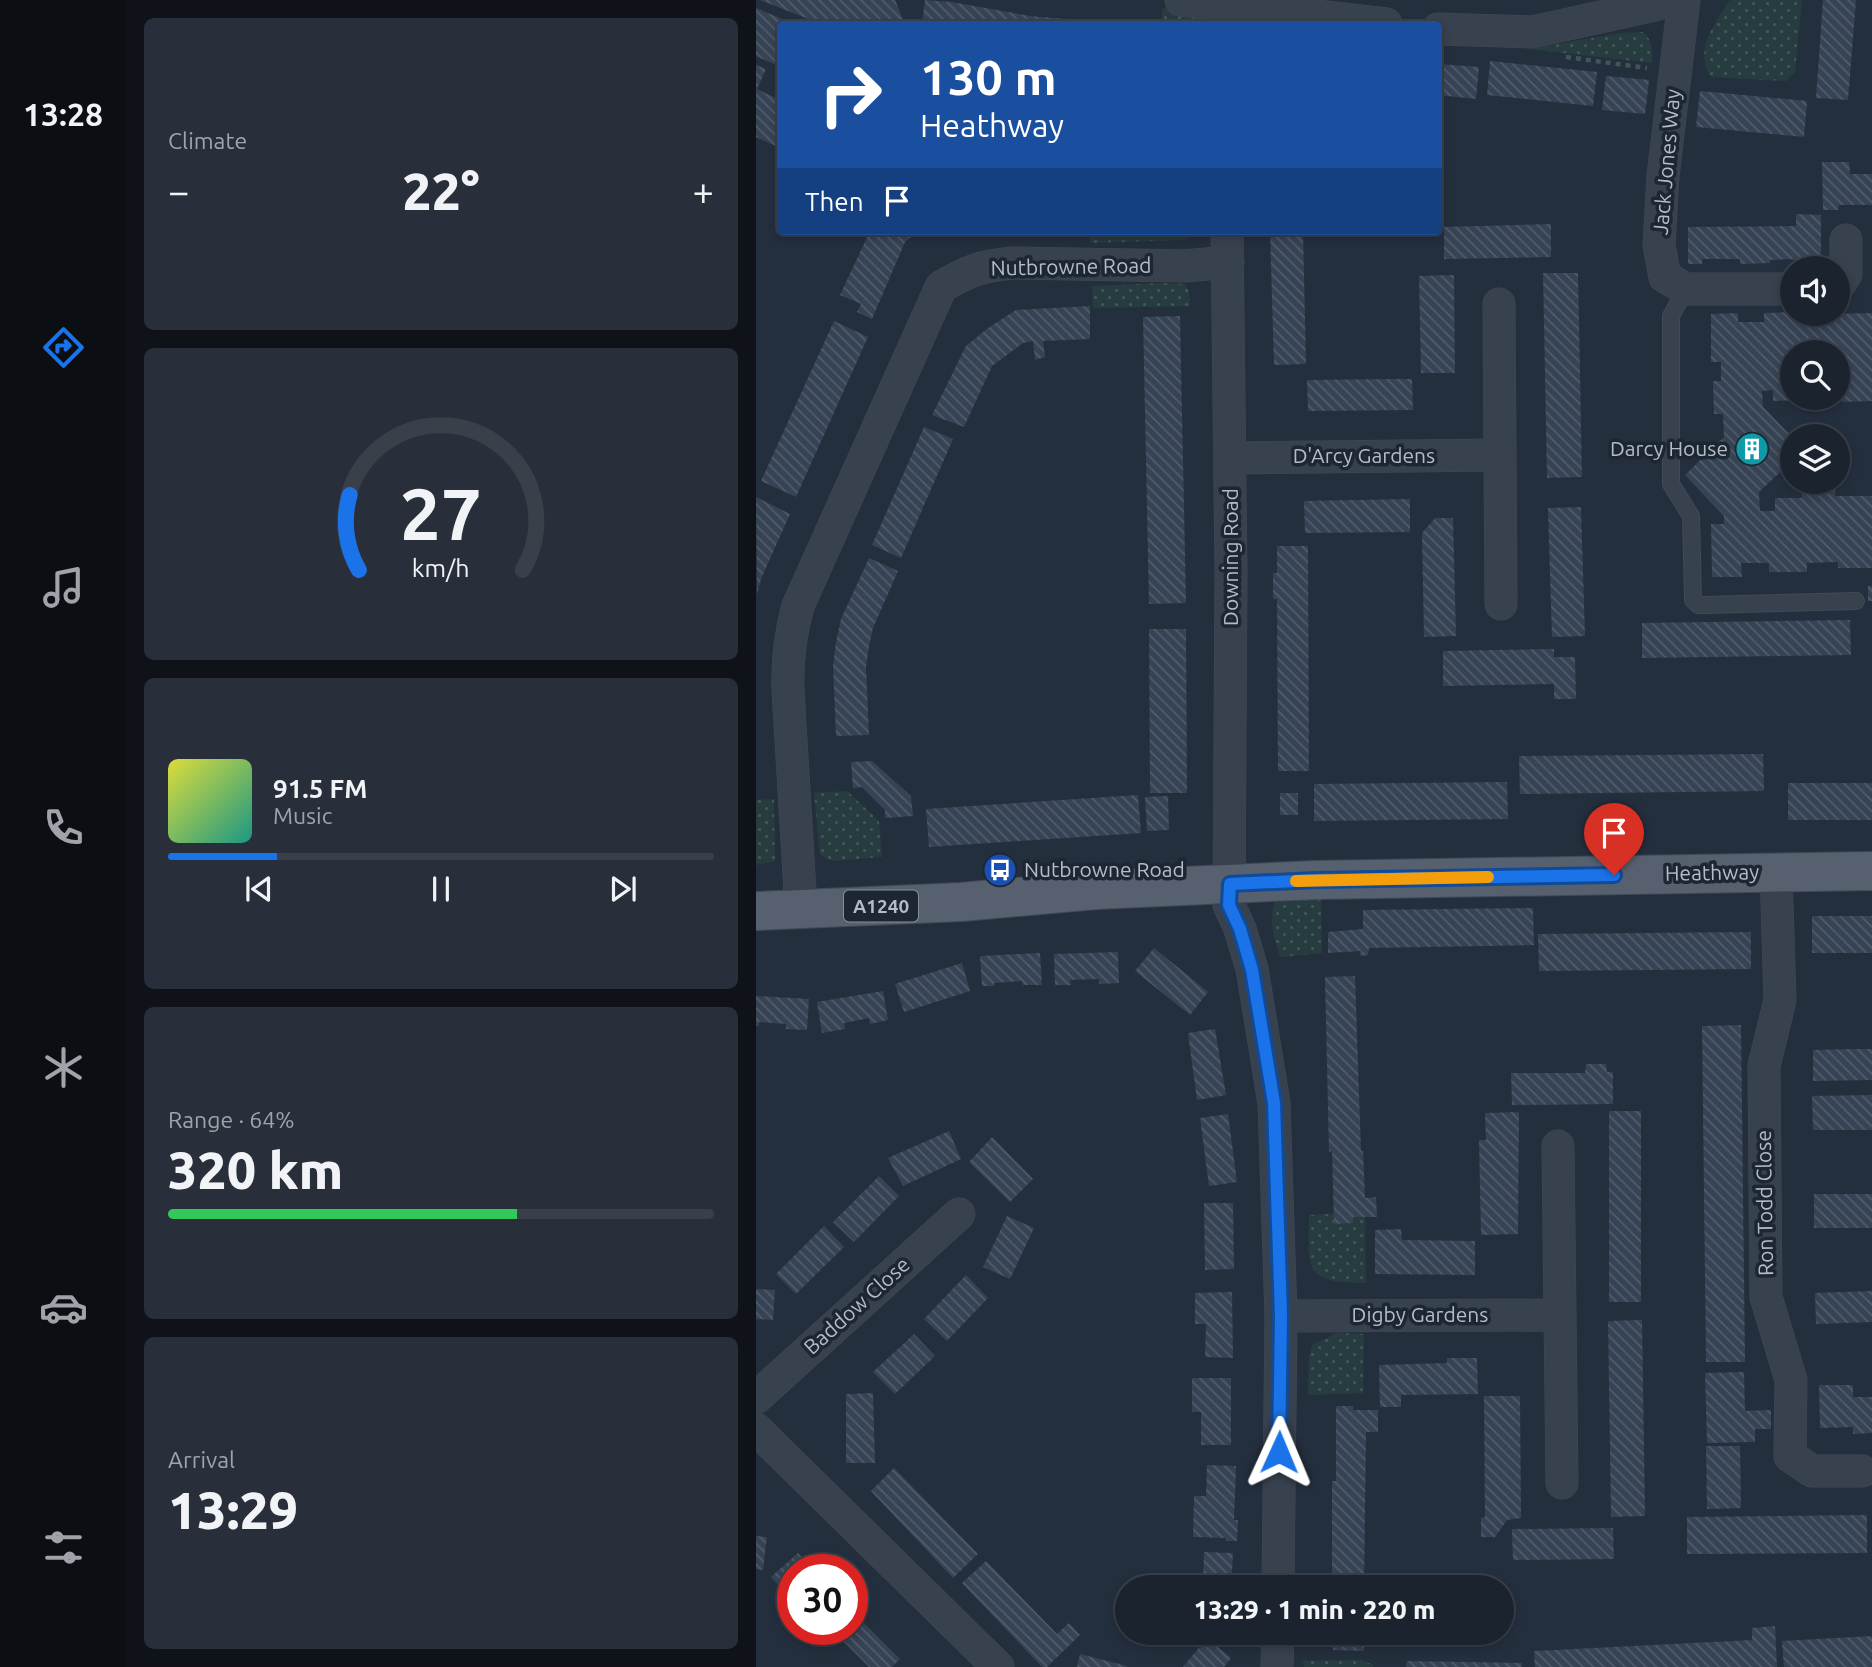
<!DOCTYPE html>
<html lang="en">
<head>
<meta charset="utf-8">
<style>
	body { margin:0; font-family:Ubuntu,sans-serif; background:#282f3a; color:#f1f3f6; height:100vh; display:flex; flex-direction:column; font-size:26px; white-space:nowrap }
	* { box-sizing:border-box; margin:0 }
	p { font-size:23px; color:#a0a4aa }
	.icon { flex:none; width:38px; height:38px; fill:none; stroke:currentColor; stroke-width:2; stroke-linecap:round; stroke-linejoin:round }
	.map { position:relative; flex:1; overflow:hidden }
	.side { display:flex; flex-direction:column; gap:18px; padding:18px; background:#0f1319; width:630px }
	.side>* { flex:none }
	.hud { position:absolute; left:21px; top:21px; width:665px; height:214px; border-radius:7px; box-shadow:0 4px 10px #0003,0 0 0 2px #39404a; background:#1a4fa0; color:#fff; overflow:hidden }
	.fabs { position:absolute; left:1024px; top:256px; display:grid; gap:14px }
	.fabs a { display:grid; place-items:center; width:70px; height:70px; border-radius:50%; background:#1b232e; box-shadow:0 4px 10px #0003,0 0 0 2px #39404a; font-size:35px }
	.speed { position:absolute; left:21px; top:1554px; display:flex; gap:14px; font-size:35px; font-weight:700; text-align:center }
	.speed>* { display:grid; place-content:center; width:91px; height:91px; border-radius:50%; background:#1b232e; box-shadow:0 4px 10px #0003,0 0 0 2px #39404a; line-height:1 }
	.speed .limit { border:10px solid #d22; background:#fff; color:#111 }
	.pin { position:absolute; display:grid; place-items:center; width:60px; height:60px; color:#fff; margin:-72px -30px; border-radius:50% 50% 50% 0; rotate:-45deg; box-shadow:0 0 7px #0007 }
	.pin .icon { rotate:45deg }
	.me { position:absolute; width:77px; margin:-38px; rotate:1deg; stroke-linejoin:round; filter:drop-shadow(0 0 5px #0008) }
	.turn { display:flex; align-items:center; gap:24px; height:147px; padding:0 28px; font-size:32px }
	.turn .icon { width:91px; height:91px; stroke-width:2.5 }
	.turn b { display:block; font-size:49px; line-height:60px }
	.then { display:flex; align-items:center; height:66px; padding:0 28px; background:#0003; gap:14px; font-size:26px }
	.big { font-size:52px; font-weight:800; line-height:1.1 }
	.side .card { flex:1; display:flex; flex-direction:column; justify-content:center; gap:10px; min-width:0; padding:0 24px; border-radius:10px; background:#282f3a }
	.side .dial { align-items:center; gap:0 }
	.dial svg { height:182px; overflow:visible; fill:none; stroke:#39404a; stroke-width:7; stroke-linecap:round; text-anchor:middle }
	.dial text { fill:#f1f3f6; stroke:none }
	.song { display:flex; align-items:center; gap:21px }
	.cover { width:84px; height:84px; border-radius:10px; background:linear-gradient(135deg,hsl(60 70% 55%),hsl(170 70% 35%)) }
	.played { height:7px; border-radius:4px; background:linear-gradient(90deg,#1a73e8 20%,#39404a 20%) }
	.keys { display:flex; justify-content:space-around; direction:ltr }
	.heat { display:flex; justify-content:space-between; align-items:center; font-size:38px; direction:ltr }
	.charge { height:10px; border-radius:5px; background:linear-gradient(90deg,#34c759 64%,#39404a 0) }
	.trip { position:absolute; left:359px; top:1575px; width:399px; height:70px; border-radius:35px; background:#1b232e; box-shadow:0 4px 10px #0003,0 0 0 2px #39404a; font-weight:800; line-height:70px; text-align:center }
	main { display:flex; flex:1; min-height:0 }
	.tab-bar { display:flex; flex-direction:column; width:126px; justify-content:space-around; align-items:center; background:#0b0e12; color:#a0a4aa }
	.tab-bar .icon { width:49px; height:49px }
	.tab-bar .selected { color:#1a73e8 }
	.tab-bar b { font-size:32px; color:#f1f3f6 }
	.map>svg:first-child { display:block }
	.grass { fill:url(#grass-dots) }
	.building { fill:url(#building-back-hatch) }
	.lines { fill:none; stroke-linecap:round; stroke-linejoin:round }
	.lane-casing { stroke:#414a57; stroke-width:18 }
	.street-casing { stroke:#414a57; stroke-width:33 }
	.primary-casing { stroke:#414a57; stroke-width:40 }
	.path { stroke:#3f5557; stroke-width:4.5; stroke-dasharray:5 5; stroke-linecap:butt }
	.lane { stroke:#38414e; stroke-width:16 }
	.street { stroke:#38414e; stroke-width:32 }
	.primary { stroke:#56606e; stroke-width:38 }
	.route-casing { stroke:#114b97; stroke-width:18 }
	.route { stroke:#1a73e8; stroke-width:12 }
	.slow { stroke:#f59e0b; stroke-width:12 }
	.labels { text-anchor:middle; stroke-width:7; stroke-linejoin:round; paint-order:stroke }
	.shield { fill:#1d2633; stroke:#878f9c; stroke-width:2 }
	.shield-label { font-size:19px; font-weight:bold; fill:#b4bcc9 }
	.street-label { font-size:21px; fill:#b4bcc9; stroke:#1d2633 }
	.poi-label { font-size:21px; fill:#b4bcc9; stroke:#1d2633; text-anchor:end }
</style>
</head>
<body>
<main>
<nav class="tab-bar">
<b>13:28</b>
<svg class="icon selected" aria-label="directions" viewBox="0 0 24 24"><path d="M12 3l9 9-9 9-9-9zM9 14v-3h6M13 9l2 2-2 2"/></svg>
<svg class="icon" aria-label="music" viewBox="0 0 24 24"><path d="M9 18V5l10-2v13"/><circle cx="6" cy="18" r="3"/><circle cx="16" cy="16" r="3"/></svg>
<svg class="icon" aria-label="phone" viewBox="0 0 24 24"><path d="M5 4h4l2 5-3 2q2 4 5 5l2-3 5 2v4C11 20 4 13 5 4z"/></svg>
<svg class="icon" aria-label="climate" viewBox="0 0 24 24"><path d="M12 3v18M4 7l16 10M4 17L20 7"/></svg>
<svg class="icon" aria-label="car" viewBox="0 0 24 24"><path d="M5 17H2v-5l4-1 3-4h7l3 4 3 1v5h-3M9 17h6M6 11h13"/><circle cx="7" cy="17" r="2"/><circle cx="17" cy="17" r="2"/></svg>
<svg class="icon" aria-label="filters" viewBox="0 0 24 24"><path d="M4 7h16M4 17h16"/><circle cx="9" cy="7" r="2"/><circle cx="15" cy="17" r="2"/></svg>
</nav>
<section class="side">
<div class="card"><p>Climate</p>
<div class="heat"><a>−</a><b class="big">22°</b><a>+</a></div>
</div>
<div class="card dial"><svg viewBox="0 0 100 80">
<path d="M14 69A42 42 0 1 1 86 69"/>
<path d="M14 69A42 42 0 0 1 10 36" stroke="#1a73e8"/>
<text x="50" y="56" font-size="32" font-weight="700">27</text>
<text x="50" y="72" font-size="11">km/h</text>
</svg></div>
<div class="card">
<div class="song"><i class="cover"></i><div><b>91.5 FM</b><p>Music</p></div></div>
<div class="played"></div>
<div class="keys"><svg class="icon" aria-label="previous" viewBox="0 0 24 24"><path d="M18 5L8 12l10 7zM5 5v14"/></svg><svg class="icon" aria-label="pause" viewBox="0 0 24 24"><path d="M8 5v14M16 5v14"/></svg><svg class="icon" aria-label="next" viewBox="0 0 24 24"><path d="M6 5l10 7-10 7zM19 5v14"/></svg></div>
</div>
<div class="card"><p>Range · 64%</p><b class="big">320 km</b><div class="charge"></div></div>
<div class="card"><p>Arrival</p><b class="big">13:29</b></div>
</section>
<div class="map">
<svg width="1116" height="1667" viewBox="0 0 1116 1667">
	<defs>
		<pattern id="grass-dots" width="8" height="8" patternUnits="userSpaceOnUse" patternTransform="scale(1.75)"><rect width="8" height="8" fill="#263c3f"/><path d="M2 2h.1M6 6h.1" fill="none" stroke="#435659" stroke-width="1.8" stroke-linecap="round"/></pattern>
		<pattern id="building-back-hatch" width="6" height="6" patternUnits="userSpaceOnUse" patternTransform="scale(1.75)"><rect width="6" height="6" fill="#364354"/><path d="M-1 5l2 2M0 0l6 6M5-1l2 2" fill="none" stroke="#515c6b"/></pattern>
	</defs>
	<rect width="100%" height="100%" fill="#242f3e"/>
	<!-- grass -->
	<g class="grass">
		<path d="M977 0H1046L1039 72 1030 81 955 77C937 50 959 24 973 1Z"/>
		<path d="M407 8C425 9 438 7 447 24H405Z"/>
		<path d="M887 32C897 40 896 51 896 63L773 49 865 33Z"/>
		<polygon points="334,231 439,231 436,236 427,240 334,243"/>
		<polygon points="406,283 429,284 433,291 434,306 337,308 336,286"/>
		<polygon points="91,791 123,821 126,857 77,861 64,855 58,793"/>
		<polygon points="18,799 19,861 0,865 0,800"/>
		<path d="M565 898 566 953 524 957C518 937 512 921 519 901Z"/>
		<path d="M609 1212 610 1283C547 1283 552 1270 553 1215Z"/>
		<polygon points="581,1333 608,1334 607,1393 552,1395 553,1357 556,1345"/>
		<polygon points="605,1660 617,1665 617,1667 548,1667 547,1661"/>
	</g>
	<!-- building -->
	<g class="building">
		<polygon points="4,0 139,0 147,19 145,24 65,24"/>
		<polygon points="169,0 195,2 274,16 334,21 347,24 166,24"/>
		<polygon points="1067,0 1100,0 1092,100 1060,98"/>
		<polygon points="0,8 38,24 24,24 24,67 0,56"/>
		<polygon points="734,61 841,72 837,106 731,95"/>
		<polygon points="682,64 723,67 720,99 682,95"/>
		<polygon points="0,65 10,69 1,89 24,100 24,148 0,137"/>
		<polygon points="850,76 893,80 889,114 846,110"/>
		<polygon points="944,91 1051,101 1048,137 940,127"/>
		<polygon points="1066,162 1093,162 1094,174 1116,174 1116,205 1083,205 1082,210 1067,210"/>
		<polygon points="1040,214 1065,215 1065,265 1056,265 1056,261 1032,259 1014,260 1014,263 984,264 984,259 946,259 946,264 932,264 932,227 1040,226"/>
		<polygon points="795,224 795,257 688,259 688,227"/>
		<polygon points="114,231 162,231 149,242 116,319 101,312 105,304 84,295"/>
		<polygon points="514,231 547,231 550,364 518,365"/>
		<polygon points="787,273 822,273 826,477 791,478"/>
		<polygon points="698,275 699,373 665,373 663,276"/>
		<polygon points="334,306 334,339 287,341 289,357 279,360 277,341 267,343 236,366 208,427 176,415 210,346 232,328 260,310"/>
		<polygon points="1036,312 1047,313 1047,322 1080,321 1080,314 1116,313 1116,401 1086,402 1086,392 1082,393 1082,352 1036,352 1036,397 1056,397 1056,400 1017,401 1017,390 1006,391 1007,407 1036,437 1036,461 1003,492 1004,511 1019,511 1019,498 1046,498 1045,488 1079,488 1079,496 1116,496 1116,568 1082,568 1082,562 1051,563 1051,572 1013,572 1013,563 985,563 986,577 956,577 955,524 968,524 968,516 929,475 968,437 967,414 958,414 957,381 965,381 965,362 955,362 955,314 982,313 982,322 1008,322 1008,313"/>
		<polygon points="424,316 430,603 393,604 387,317"/>
		<polygon points="78,321 112,337 40,497 5,481"/>
		<polygon points="632,379 656,379 657,410 552,411 551,380"/>
		<polygon points="168,427 197,439 145,558 116,545"/>
		<polygon points="0,497 34,514 5,579 1,595"/>
		<polygon points="654,499 654,532 549,533 548,501"/>
		<polygon points="825,507 829,636 796,637 792,508"/>
		<polygon points="679,518 697,518 700,636 668,637 666,533"/>
		<polygon points="521,546 552,546 553,771 522,771 521,599 517,599 517,573 521,573"/>
		<polygon points="113,558 142,571 117,628 113,646 110,667 113,735 80,736 77,666 80,642 85,619"/>
		<rect x="1112" y="586" width="4" height="15"/>
		<polygon points="1094,620 1095,655 886,658 886,623"/>
		<polygon points="393,629 430,629 431,793 394,793"/>
		<polygon points="798,649 798,657 819,657 820,699 798,699 798,684 687,686 687,651"/>
		<polygon points="1007,754 1008,791 764,794 763,756"/>
		<polygon points="116,761 155,796 157,816 129,818 129,810 106,787 97,788 95,762"/>
		<polygon points="751,782 752,819 558,821 558,784"/>
		<rect x="1032" y="783" width="84" height="37"/>
		<rect x="524" y="793" width="18" height="22"/>
		<polygon points="382,795 385,833 173,847 170,809"/>
		<polygon points="412,796 413,830 391,831 389,797"/>
		<polygon points="777,908 778,945 613,948 612,955 604,956 605,951 572,953 572,932 607,929 607,910"/>
		<rect x="1056" y="916" width="60" height="37"/>
		<polygon points="995,932 995,969 783,971 782,934"/>
		<polygon points="398,948 452,992 434,1015 379,971"/>
		<polygon points="362,952 363,983 343,984 343,979 314,980 315,985 299,985 298,954"/>
		<polygon points="284,953 286,985 267,985 266,981 238,983 238,986 226,986 224,956"/>
		<polygon points="206,963 214,991 148,1012 139,984"/>
		<polygon points="599,976 605,1151 607,1151 609,1198 620,1197 621,1217 597,1217 597,1223 578,1224 576,1151 573,1152 569,977"/>
		<polygon points="127,991 132,1020 114,1024 113,1018 88,1023 89,1029 66,1033 61,1002"/>
		<polygon points="0,996 53,999 51,1030 30,1029 30,1024 3,1022 3,1026 0,1026"/>
		<polygon points="985,1025 989,1362 950,1362 946,1026"/>
		<polygon points="459,1029 470,1095 441,1100 432,1033"/>
		<polygon points="1095,1049 1116,1049 1116,1080 1057,1081 1057,1050"/>
		<polygon points="830,1064 850,1064 851,1072 857,1072 857,1104 756,1105 755,1073 829,1073"/>
		<polygon points="1116,1095 1116,1130 1057,1130 1056,1096"/>
		<rect x="853" y="1111" width="32" height="191"/>
		<polygon points="763,1112 762,1234 725,1235 723,1140 730,1140 729,1113"/>
		<polygon points="472,1114 481,1182 453,1186 444,1118"/>
		<polygon points="193,1131 205,1159 147,1186 132,1158"/>
		<polygon points="236,1137 277,1179 254,1202 213,1162"/>
		<polygon points="123,1176 143,1196 98,1242 77,1222"/>
		<rect x="1058" y="1194" width="58" height="34"/>
		<polygon points="448,1203 477,1203 478,1269 449,1270"/>
		<polygon points="251,1216 278,1228 254,1279 227,1267"/>
		<polygon points="68,1226 88,1247 40,1294 20,1274"/>
		<polygon points="645,1229 646,1240 719,1241 719,1275 619,1274 619,1230"/>
		<polygon points="210,1275 232,1298 191,1341 168,1319"/>
		<polygon points="0,1289 19,1290 17,1320 0,1319"/>
		<polygon points="1116,1291 1116,1322 1060,1324 1059,1293"/>
		<polygon points="476,1292 477,1358 449,1357 450,1324 439,1324 439,1293"/>
		<polygon points="886,1320 889,1516 855,1517 852,1321"/>
		<polygon points="158,1334 179,1356 139,1394 117,1372"/>
		<polygon points="691,1358 721,1358 722,1394 645,1395 645,1407 624,1407 623,1365 691,1363"/>
		<polygon points="988,1372 989,1411 1015,1410 1015,1429 999,1429 999,1442 951,1443 949,1373"/>
		<polygon points="436,1378 475,1378 475,1445 445,1445 445,1412 436,1412"/>
		<polygon points="1063,1385 1097,1385 1097,1397 1116,1397 1116,1433 1097,1434 1097,1427 1064,1428"/>
		<polygon points="117,1393 119,1463 90,1463 90,1394"/>
		<polygon points="728,1396 764,1396 765,1518 751,1520 739,1537 725,1537 725,1518 729,1517"/>
		<polygon points="580,1406 597,1406 597,1410 622,1410 622,1432 610,1432 608,1587 576,1587 576,1481 580,1481"/>
		<polygon points="950,1446 984,1446 985,1508 951,1509"/>
		<polygon points="451,1465 480,1466 478,1520 482,1520 481,1541 470,1541 470,1538 437,1537 438,1496 450,1496"/>
		<polygon points="138,1468 222,1554 197,1578 115,1491"/>
		<polygon points="1111,1515 1111,1553 931,1554 931,1517"/>
		<polygon points="857,1528 858,1559 757,1560 756,1529"/>
		<polygon points="0,1536 11,1537 7,1570 0,1569"/>
		<polygon points="448,1552 477,1553 475,1587 447,1587"/>
		<polygon points="42,1553 58,1570 37,1570 37,1600 15,1577"/>
		<polygon points="230,1561 301,1634 313,1623 324,1635 291,1667 286,1667 206,1583"/>
		<polygon points="96,1611 144,1659 136,1667 113,1667 75,1629 96,1629"/>
		<polygon points="1019,1626 1021,1667 779,1667 778,1651 996,1640 996,1628"/>
		<polygon points="577,1633 608,1633 608,1651 577,1650"/>
		<polygon points="1116,1636 1116,1667 1028,1667 1026,1641"/>
		<polygon points="451,1638 475,1658 468,1667 427,1667"/>
		<polygon points="324,1654 371,1666 371,1667 321,1667"/>
		<polygon points="651,1661 766,1663 766,1667 650,1667"/>
	</g>
	<g class="lines">
		<defs>
			<polyline id="lane" points="930,289 915,316 915,484 935,516 937,600 942,605 949,605 1100,601"/>
			<g id="street">
				<polyline points="425,0 630,24"/>
				<polyline points="928,0 907,176 903,245 909,277 930,289 1036,289"/>
				<polyline points="682,29 776,32 895,6 913,0"/>
				<polyline points="471,231 475,572 473,905 484,929 496,969 518,1103 525,1316 522,1587"/>
				<polyline points="1082,286 1090,274 1090,240"/>
				<polyline points="743,304 745,604"/>
				<polyline points="474,458 743,455"/>
				<polyline points="1020,872 1024,1000 1008,1066 1010,1297 1035,1380 1034,1456 1056,1471 1106,1471"/>
				<path d="M45 908 32 690C31 661 34 635 42 606L185 287C212 271 225 266 256 263L429 266 472 262"/>
				<polyline points="802,1146 806,1483"/>
				<polyline points="525,1316 803,1315"/>
				<polyline points="0,1398 203,1214"/>
				<polyline points="0,1429 242,1667"/>
				<polyline points="521,1667 522,1633"/>
			</g>
			<polyline id="primary" points="0,911 205,902 340,890 560,880 1116,871"/>
		</defs>
		<!-- lane casing -->
		<use href="#lane" class="lane-casing"/>
		<!-- street casing -->
		<use href="#street" class="street-casing"/>
		<!-- primary casing -->
		<use href="#primary" class="primary-casing"/>
		<!-- path -->
		<polyline class="path" points="810,57 891,68"/>
		<!-- lane -->
		<use href="#lane" class="lane"/>
		<!-- street -->
		<use href="#street" class="street"/>
		<!-- primary -->
		<use href="#primary" class="primary"/>
	</g>
	<g class="lines">
		<defs>
			<polyline id="route" points="523,1452 525,1316 518,1103 496,970 484,929 473,905 474,884 560,880 858,875"/>
		</defs>
		<!-- route casing -->
		<use href="#route" class="route-casing"/>
		<!-- route -->
		<use href="#route" class="route"/>
		<!-- slow -->
		<polyline class="slow" points="540,881 732,877"/>
	</g>
	<!-- icons -->
	<defs>
		<symbol id="building-disc" viewBox="-11 -11 22 22"><circle r="9.5" fill="#0f9aa8" stroke="#1d2633"/><path d="M-4-6H4V6H1V3H-1V6H-4ZM-2.5-4.3h1.7v1.8h-1.7ZM.8-4.3h1.7v1.8H.8ZM-2.5-1h1.7V.8h-1.7ZM.8-1h1.7V.8H.8Z" fill="#fff"/></symbol>
		<symbol id="bus-disc" viewBox="-11 -11 22 22"><circle r="9.5" fill="#1a4fb4" stroke="#1d2633"/><path d="M-5-6H5V4H4V6H2V4H-2V6H-4V4H-5ZM-3.5-4V0h7V-4ZM-3.5 1.2v1.5H-2V1.2ZM2 1.2v1.5H3.5V1.2Z" fill="#fff"/></symbol>
	</defs>
	<g fill-rule="evenodd">
		<use href="#building-disc" x="977" y="430" width="38" height="38"/>
		<use href="#bus-disc" x="225" y="851" width="38" height="38"/>
	</g>
	<g class="labels">
		<!-- shield labels -->
		<rect class="shield" x="88" y="890.5" width="74" height="31" rx="5"/>
		<g class="shield-label">
			<text x="125" y="913">A1240</text>
		</g>
		<!-- street labels -->
		<g class="street-label">
			<text transform="translate(911 162) rotate(-85)" y="7">Jack Jones Way</text>
			<text transform="translate(315 267) rotate(-1)" y="7">Nutbrowne Road</text>
			<text x="608" y="463">D'Arcy Gardens</text>
			<text transform="translate(475 557) rotate(-90)" y="7">Downing Road</text>
			<text transform="translate(956 873) rotate(-1)" y="7">Heathway</text>
			<text transform="translate(1009 1203) rotate(-91)" y="7">Ron Todd Close</text>
			<text transform="translate(101 1306) rotate(-42)" y="7">Baddow Close</text>
			<text x="664" y="1322">Digby Gardens</text>
		</g>
		<!-- poi labels -->
		<g class="poi-label">
			<text x="972" y="456">Darcy House</text>
			<text x="268" y="877" text-anchor="start">Nutbrowne Road</text>
		</g>
	</g>
</svg>
<div class="fabs">
<a><svg class="icon" aria-label="sound" viewBox="0 0 24 24"><path d="M4 9h4l5-4v14l-5-4H4zM17 9q2 3 0 6"/></svg></a>
<a><svg class="icon" aria-label="search" viewBox="0 0 24 24"><circle cx="10" cy="10" r="6"/><path d="M15 15l6 6"/></svg></a>
<a><svg class="icon" aria-label="layers" viewBox="0 0 24 24"><path d="M12 4l9 5-9 5-9-5zM3 14l9 5 9-5"/></svg></a>
</div>
<div class="speed"><div class="limit">30</div></div>
<div class="pin" style="left:858px;top:875px;background:#d93025"><svg class="icon" aria-label="arrive" viewBox="0 0 24 24"><path d="M6 21V4h12l-3 4 3 4H6"/></svg></div>
<svg class="me" style="left:523px;top:1452px" viewBox="-20 -20 40 40"><path d="M0-17L14 15 0 8-14 15z" fill="#1a73e8" stroke="#fff" stroke-width="4"/></svg>
<div class="trip">13:29 · 1 min · 220 m</div>
<div class="hud">
<div class="turn"><svg class="icon" aria-label="right" viewBox="0 0 24 24"><path d="M7 20v-9h11M14 6l5 5-5 5"/></svg><div><b>130 m</b>Heathway</div></div>
<div class="then">Then<svg class="icon" aria-label="arrive" viewBox="0 0 24 24"><path d="M6 21V4h12l-3 4 3 4H6"/></svg></div>
</div>
</div>
</main>
</body>
</html>
